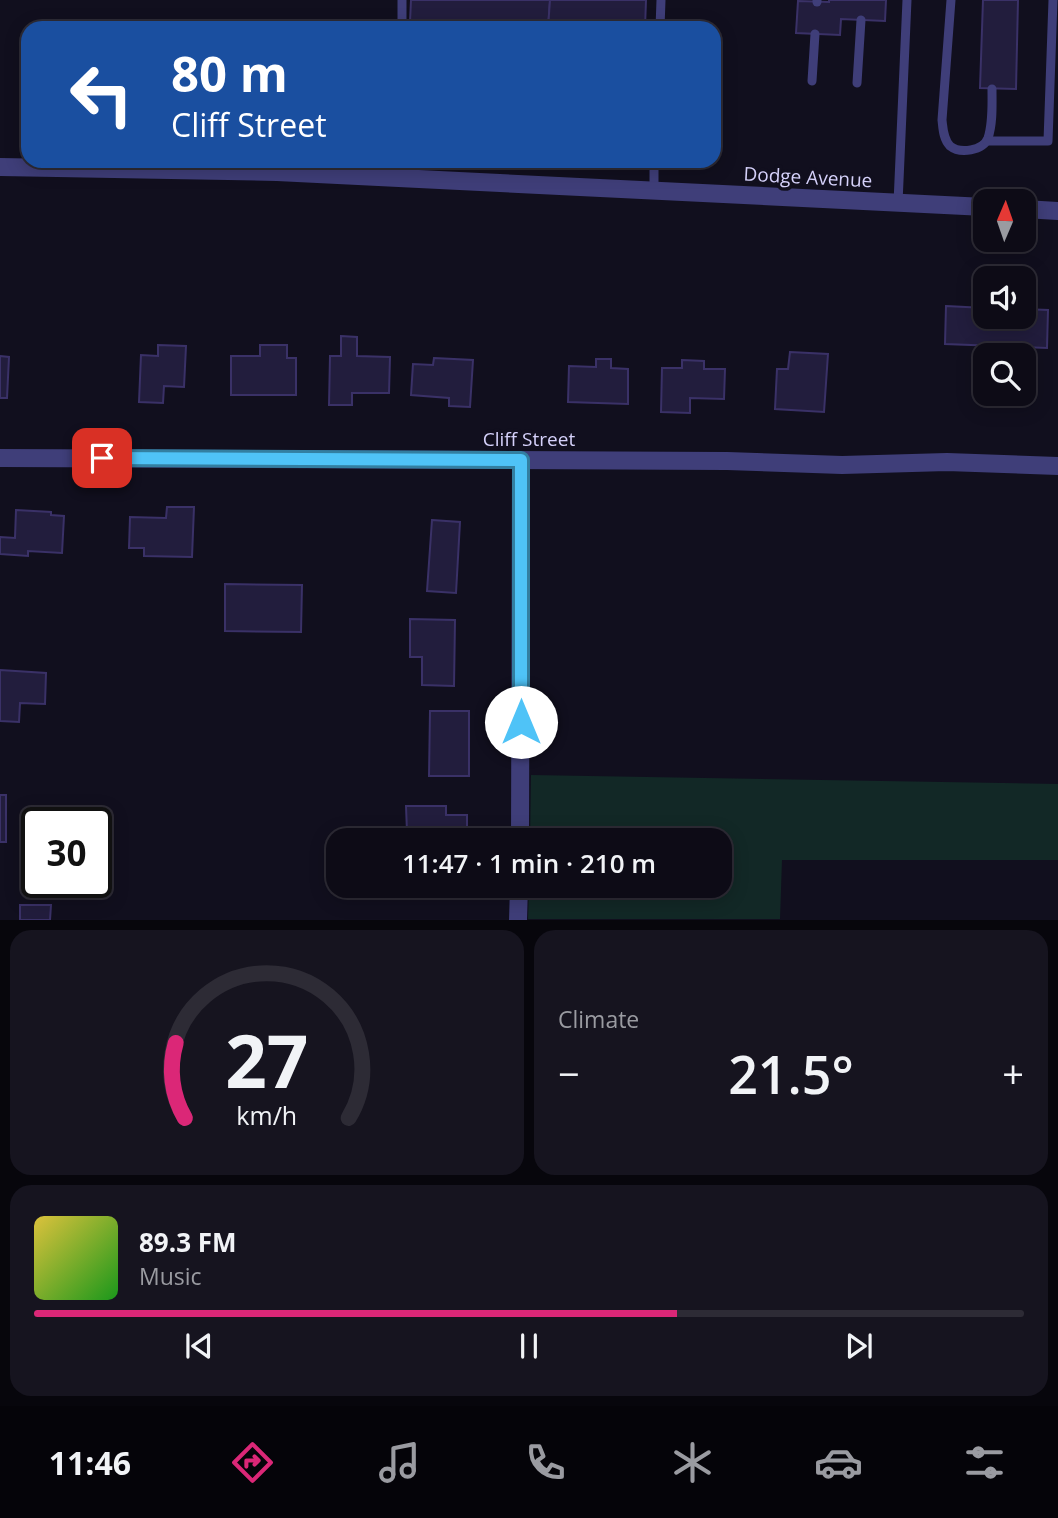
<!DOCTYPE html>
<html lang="en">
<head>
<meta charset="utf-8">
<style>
	body { margin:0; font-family:"Open Sans",sans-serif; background:#16141f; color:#f1f3f6; height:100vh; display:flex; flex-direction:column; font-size:26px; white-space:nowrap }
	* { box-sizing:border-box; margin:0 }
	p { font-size:23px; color:#9a9ba1 }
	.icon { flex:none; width:38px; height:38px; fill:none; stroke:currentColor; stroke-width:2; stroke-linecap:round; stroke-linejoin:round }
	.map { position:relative; height:920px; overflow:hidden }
	.drawer { display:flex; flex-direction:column; gap:10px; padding:10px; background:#07060c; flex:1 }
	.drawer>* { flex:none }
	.top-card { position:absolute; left:21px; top:21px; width:700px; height:147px; border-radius:21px; box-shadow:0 4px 18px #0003,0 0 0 2px #2d2b35; background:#1a4fa0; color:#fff; overflow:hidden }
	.needle { width:46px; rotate:2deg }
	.controls { position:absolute; left:973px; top:189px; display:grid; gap:14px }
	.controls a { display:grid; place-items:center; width:63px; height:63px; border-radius:14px; background:#0d0b16; box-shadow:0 4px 18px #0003,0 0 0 2px #2d2b35; font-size:35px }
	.speed { position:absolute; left:21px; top:807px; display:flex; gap:14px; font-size:35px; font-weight:700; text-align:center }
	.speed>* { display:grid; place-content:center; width:91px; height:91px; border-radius:50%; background:#0d0b16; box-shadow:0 4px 18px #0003,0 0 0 2px #2d2b35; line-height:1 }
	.speed .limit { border:4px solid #111; border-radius:10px; background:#fff; color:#111 }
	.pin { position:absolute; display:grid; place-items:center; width:60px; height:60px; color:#fff; margin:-30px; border-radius:14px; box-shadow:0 4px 10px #0006 }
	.me { position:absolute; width:77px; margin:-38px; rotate:0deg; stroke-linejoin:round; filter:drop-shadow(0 0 5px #0008) }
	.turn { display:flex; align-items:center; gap:24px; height:147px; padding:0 35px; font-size:32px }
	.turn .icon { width:91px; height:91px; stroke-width:2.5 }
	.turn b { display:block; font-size:49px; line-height:60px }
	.big { font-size:52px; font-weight:600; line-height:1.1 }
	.drawer .card { flex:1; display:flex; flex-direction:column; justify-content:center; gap:10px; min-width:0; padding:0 24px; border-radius:21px; background:#16141f }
	.drawer .dial { align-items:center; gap:0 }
	.dial svg { height:182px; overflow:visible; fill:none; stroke:#2d2b35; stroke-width:7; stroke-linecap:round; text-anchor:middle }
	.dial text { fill:#f1f3f6; stroke:none }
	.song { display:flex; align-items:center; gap:21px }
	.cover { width:84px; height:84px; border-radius:10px; background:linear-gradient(135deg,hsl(50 70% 55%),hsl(120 70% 35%)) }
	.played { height:7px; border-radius:4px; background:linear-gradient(90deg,#db2777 65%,#2d2b35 65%) }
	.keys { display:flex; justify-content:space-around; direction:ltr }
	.heat { display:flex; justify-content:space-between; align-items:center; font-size:38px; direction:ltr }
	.drawer .tiles { flex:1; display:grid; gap:10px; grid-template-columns:1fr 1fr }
	.card:last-child { grid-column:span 2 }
	.trip { position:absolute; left:326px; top:828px; width:406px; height:70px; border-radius:21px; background:#0d0b16; box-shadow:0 4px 18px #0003,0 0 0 2px #2d2b35; font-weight:600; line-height:70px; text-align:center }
	.tab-bar { display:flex; height:112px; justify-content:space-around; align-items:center; background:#050409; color:#9a9ba1 }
	.tab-bar .icon { width:49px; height:49px }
	.tab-bar .active { color:#db2777 }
	.tab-bar b { font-size:32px; color:#f1f3f6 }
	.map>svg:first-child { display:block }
	.green { fill:#122826 }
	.building { fill:#221d3d; stroke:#3a3167; stroke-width:2 }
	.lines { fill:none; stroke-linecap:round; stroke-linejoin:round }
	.service { stroke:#3f3e79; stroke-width:9 }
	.minor { stroke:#3f3e79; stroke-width:18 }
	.route-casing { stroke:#337fa1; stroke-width:18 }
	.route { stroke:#4fc3f7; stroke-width:12 }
	.labels { text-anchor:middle; stroke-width:7; stroke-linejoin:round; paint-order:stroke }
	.street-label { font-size:19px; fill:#d5d1fa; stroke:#110f1e }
</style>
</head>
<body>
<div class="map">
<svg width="1058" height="920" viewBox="0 0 1058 920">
	<rect width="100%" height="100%" fill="#110f1e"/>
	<!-- green -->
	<polygon class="green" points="531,775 1058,784 1058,860 782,860 780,919 528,919 529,886 719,886 719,840 530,840"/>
	<!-- building -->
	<g class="building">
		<polygon points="411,0 550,0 548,28 410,22"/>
		<polygon points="550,0 646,0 645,28 548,28"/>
		<polygon points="829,0 886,0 885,21 841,19 840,35 796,33 798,1 829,2"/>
		<polygon points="983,0 1018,0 1016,89 980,88"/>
		<polygon points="946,306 985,308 985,317 1024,317 1024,309 1048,310 1047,348 945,344"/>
		<polygon points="341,336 357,337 357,356 390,357 389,393 352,393 352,405 329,405 330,356 341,356"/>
		<polygon points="158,345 186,346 184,387 164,386 163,403 139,402 141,355 158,356"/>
		<polygon points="260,345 287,345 287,358 296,358 296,395 231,395 231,356 260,356"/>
		<polygon points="790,352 828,354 824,412 775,409 777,369 788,369"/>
		<polygon points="0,356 9,357 7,398 0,398"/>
		<polygon points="434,358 473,360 470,407 449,406 449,398 411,395 413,364 433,365"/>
		<polygon points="596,359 611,359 611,368 628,369 628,404 568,402 569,366 596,367"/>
		<polygon points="682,360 704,361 704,369 725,369 724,399 690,398 690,413 661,412 662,368 682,368"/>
		<polygon points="167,507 194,507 192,557 144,556 144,548 129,548 130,517 166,518"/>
		<polygon points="16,510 51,512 51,515 64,516 62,553 28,551 28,556 0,554 0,537 15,538"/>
		<polygon points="432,520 460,522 456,593 427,591"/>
		<polygon points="225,584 302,585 301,632 225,631"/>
		<polygon points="410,619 455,620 454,686 422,685 422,657 410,657"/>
		<polygon points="0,670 46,673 45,704 20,703 19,722 0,721"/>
		<polygon points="430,711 469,711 469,776 429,776"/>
		<rect x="0" y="795" width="6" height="47"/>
		<polygon points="406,806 446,806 446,815 467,815 467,840 416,840 416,832 407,832"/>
		<polygon points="20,905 51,905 50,920 20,920"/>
	</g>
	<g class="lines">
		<!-- service -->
		<g class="service">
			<path d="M951 0 942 120C943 128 943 139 950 146 960 154 983 151 988 138 993 123 992 105 992 89"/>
			<polyline points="817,2 817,0"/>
			<polyline points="402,28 402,0"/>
			<polyline points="660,28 661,0"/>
			<polyline points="812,81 815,34"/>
			<polyline points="857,83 861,20"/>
			<polyline points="987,141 1048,141 1053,0"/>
			<polyline points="654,191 654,161"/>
			<polyline points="898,203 907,0"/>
		</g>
		<!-- minor -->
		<g class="minor">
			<polyline points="0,167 277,172 985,207"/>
			<polyline points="1024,209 1058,211"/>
			<polyline points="0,458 727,461 842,465 947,462 1058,466"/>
			<polyline points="520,840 521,460"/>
			<polyline points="518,920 519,886"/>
		</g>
	</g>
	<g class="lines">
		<defs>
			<polyline id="route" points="102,458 521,460 521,722"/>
		</defs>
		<!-- route casing -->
		<use href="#route" class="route-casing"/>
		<!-- route -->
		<use href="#route" class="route"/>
	</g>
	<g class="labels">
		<!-- street labels -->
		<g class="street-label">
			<text transform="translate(808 177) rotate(3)" y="7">Dodge Avenue</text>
			<text x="529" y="446">Cliff Street</text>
		</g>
	</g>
</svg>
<div class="controls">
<a><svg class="needle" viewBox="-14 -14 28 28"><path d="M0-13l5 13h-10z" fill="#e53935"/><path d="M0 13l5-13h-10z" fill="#9a9ba1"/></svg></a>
<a><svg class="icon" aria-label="sound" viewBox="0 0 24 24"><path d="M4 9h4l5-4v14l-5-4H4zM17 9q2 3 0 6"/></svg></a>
<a><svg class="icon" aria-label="search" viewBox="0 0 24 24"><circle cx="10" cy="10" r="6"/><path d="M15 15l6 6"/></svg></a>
</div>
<div class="speed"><div class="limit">30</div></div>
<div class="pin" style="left:102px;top:458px;background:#d93025"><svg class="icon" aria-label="arrive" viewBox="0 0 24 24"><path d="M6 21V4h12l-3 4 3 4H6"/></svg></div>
<svg class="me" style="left:521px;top:722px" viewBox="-20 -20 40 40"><circle r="19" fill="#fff"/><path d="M0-13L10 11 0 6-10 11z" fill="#4fc3f7"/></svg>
<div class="trip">11:47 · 1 min · 210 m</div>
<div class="top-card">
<div class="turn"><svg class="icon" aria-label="left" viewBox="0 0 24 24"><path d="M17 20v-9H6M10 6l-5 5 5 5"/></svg><div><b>80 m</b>Cliff Street</div></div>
</div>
</div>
<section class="drawer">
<div class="tiles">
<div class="card dial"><svg viewBox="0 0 100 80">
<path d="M14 69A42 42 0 1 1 86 69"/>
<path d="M14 69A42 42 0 0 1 10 36" stroke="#db2777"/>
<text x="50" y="56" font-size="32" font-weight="700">27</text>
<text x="50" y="72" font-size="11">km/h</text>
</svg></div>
<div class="card"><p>Climate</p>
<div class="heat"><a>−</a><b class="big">21.5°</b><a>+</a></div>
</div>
<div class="card">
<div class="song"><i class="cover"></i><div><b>89.3 FM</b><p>Music</p></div></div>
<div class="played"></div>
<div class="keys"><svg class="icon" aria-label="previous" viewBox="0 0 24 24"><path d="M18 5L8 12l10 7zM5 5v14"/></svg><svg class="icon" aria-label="pause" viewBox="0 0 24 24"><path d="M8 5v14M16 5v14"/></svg><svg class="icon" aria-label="next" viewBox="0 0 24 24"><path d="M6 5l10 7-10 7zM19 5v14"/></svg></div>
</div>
</div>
</section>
<nav class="tab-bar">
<b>11:46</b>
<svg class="icon active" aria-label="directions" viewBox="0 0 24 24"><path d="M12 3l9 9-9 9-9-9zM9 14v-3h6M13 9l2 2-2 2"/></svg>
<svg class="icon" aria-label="music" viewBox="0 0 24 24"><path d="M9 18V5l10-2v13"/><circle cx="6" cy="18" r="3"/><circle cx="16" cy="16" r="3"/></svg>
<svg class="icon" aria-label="phone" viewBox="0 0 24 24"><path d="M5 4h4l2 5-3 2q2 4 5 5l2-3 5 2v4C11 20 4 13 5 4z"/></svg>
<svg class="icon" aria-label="climate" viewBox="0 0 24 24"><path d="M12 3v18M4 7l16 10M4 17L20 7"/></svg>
<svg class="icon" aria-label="car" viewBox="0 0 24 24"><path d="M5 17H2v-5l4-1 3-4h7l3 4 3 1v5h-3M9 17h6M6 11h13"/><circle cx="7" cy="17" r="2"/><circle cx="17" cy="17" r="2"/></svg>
<svg class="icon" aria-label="filters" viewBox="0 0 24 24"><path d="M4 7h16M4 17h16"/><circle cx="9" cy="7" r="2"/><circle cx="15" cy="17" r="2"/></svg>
</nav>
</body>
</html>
